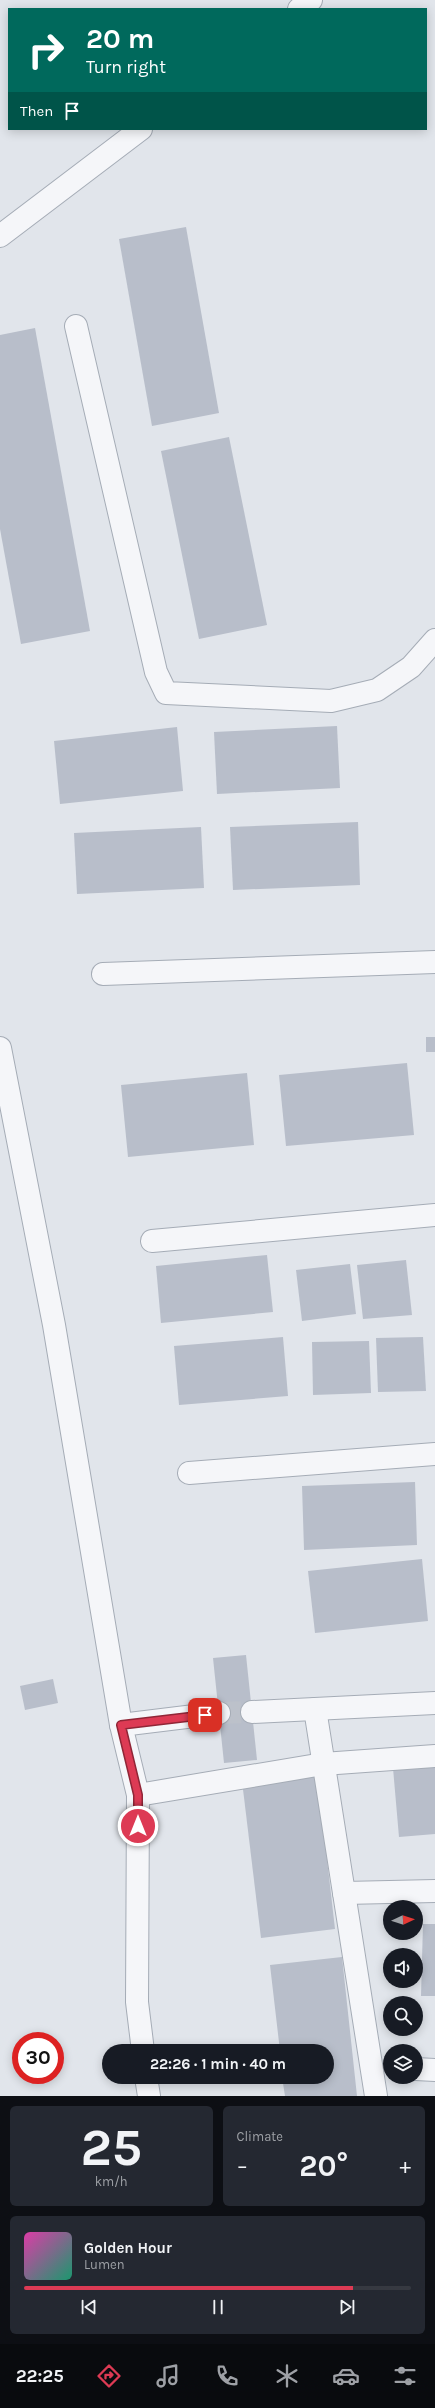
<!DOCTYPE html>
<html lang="en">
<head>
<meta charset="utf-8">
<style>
	body { margin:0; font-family:Karla,sans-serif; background:#242831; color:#f1f3f6; height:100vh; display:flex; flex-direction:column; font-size:15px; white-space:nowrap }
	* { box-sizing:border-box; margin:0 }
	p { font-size:13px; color:#9ea1a6 }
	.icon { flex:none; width:22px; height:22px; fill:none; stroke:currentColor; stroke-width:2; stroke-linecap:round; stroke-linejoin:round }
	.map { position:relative; height:2096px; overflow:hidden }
	.sheet { display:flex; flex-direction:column; gap:10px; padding:10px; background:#0d0f14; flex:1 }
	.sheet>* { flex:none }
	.guide { position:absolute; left:8px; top:8px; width:419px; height:122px; border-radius:0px; box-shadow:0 2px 10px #0003; background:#00695c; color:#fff; overflow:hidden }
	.needle { width:26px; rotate:86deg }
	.buttons { position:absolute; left:383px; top:1900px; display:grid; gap:8px }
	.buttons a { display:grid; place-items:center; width:40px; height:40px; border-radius:50%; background:#171b24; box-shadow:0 2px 10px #0003; font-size:20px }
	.speed { position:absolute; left:12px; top:2032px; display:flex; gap:8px; font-size:20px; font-weight:700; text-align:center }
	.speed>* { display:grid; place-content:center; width:52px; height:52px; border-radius:50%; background:#171b24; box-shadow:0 2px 10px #0003; line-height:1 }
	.speed .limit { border:6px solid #d22; background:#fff; color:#111 }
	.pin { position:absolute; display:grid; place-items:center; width:34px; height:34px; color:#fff; margin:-17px; border-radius:8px; box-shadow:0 2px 6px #0006 }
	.me { position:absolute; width:44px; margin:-22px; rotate:0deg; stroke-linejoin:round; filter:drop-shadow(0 0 3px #0008) }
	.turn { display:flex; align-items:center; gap:14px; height:84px; padding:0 12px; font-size:18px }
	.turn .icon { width:52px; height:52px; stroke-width:2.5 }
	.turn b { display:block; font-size:28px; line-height:34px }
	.then { display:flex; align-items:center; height:38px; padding:0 12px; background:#0003; gap:8px; font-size:15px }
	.big { font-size:30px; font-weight:700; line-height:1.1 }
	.sheet .widget { flex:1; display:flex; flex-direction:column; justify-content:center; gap:6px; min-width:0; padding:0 14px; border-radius:6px; background:#242831 }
	.sheet .dial { align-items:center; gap:0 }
	.dial b { font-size:52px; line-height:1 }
	.song { display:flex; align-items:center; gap:12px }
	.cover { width:48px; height:48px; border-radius:6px; background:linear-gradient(135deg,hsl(320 70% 55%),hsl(160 70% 35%)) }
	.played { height:4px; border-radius:2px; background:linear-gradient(90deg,#dd3a54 85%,#363941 85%) }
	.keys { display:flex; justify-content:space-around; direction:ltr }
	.heat { display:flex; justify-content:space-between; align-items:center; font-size:22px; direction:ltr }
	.sheet .tiles { flex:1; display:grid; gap:10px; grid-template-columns:1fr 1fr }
	.widget:last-child { grid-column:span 2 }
	.trip { position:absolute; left:102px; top:2044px; width:232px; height:40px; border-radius:20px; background:#171b24; box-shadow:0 2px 10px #0003; font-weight:700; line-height:40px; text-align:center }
	.tab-bar { display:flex; height:64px; justify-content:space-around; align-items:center; background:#090b0e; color:#9ea1a6 }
	.tab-bar .icon { width:28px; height:28px }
	.tab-bar .selected { color:#dd3a54 }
	.tab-bar b { font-size:18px; color:#f1f3f6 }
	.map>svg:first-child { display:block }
	.building { fill:#b8beca }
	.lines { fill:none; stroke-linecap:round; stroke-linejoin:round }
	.minor-tunnel { stroke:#bcc1ca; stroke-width:22; stroke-dasharray:22 11; stroke-linecap:butt }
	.minor-casing { stroke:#a5acb6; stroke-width:24 }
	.minor { stroke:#f5f6f9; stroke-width:22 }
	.route-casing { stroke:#902637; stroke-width:10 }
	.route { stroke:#dd3a54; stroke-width:7 }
</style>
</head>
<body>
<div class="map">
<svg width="435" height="2096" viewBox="0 0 435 2096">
	<rect width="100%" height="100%" fill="#e1e5eb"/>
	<!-- building -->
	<g class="building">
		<polygon points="186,227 219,413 152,426 119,239"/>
		<polygon points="35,328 90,631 21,644 0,529 0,335"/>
		<polygon points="229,437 267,625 199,639 161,451"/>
		<polygon points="337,726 340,788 217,794 214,732"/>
		<polygon points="177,727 183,791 60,804 54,741"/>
		<polygon points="358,822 360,885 233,890 230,827"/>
		<polygon points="201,827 204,888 77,894 74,833"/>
		<rect x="426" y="1037" width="9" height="15"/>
		<polygon points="407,1063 414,1135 286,1146 279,1075"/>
		<polygon points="247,1073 254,1145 128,1157 121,1085"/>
		<polygon points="267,1255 273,1312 161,1323 156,1266"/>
		<polygon points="406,1260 412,1315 363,1319 357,1265"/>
		<polygon points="350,1264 356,1314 302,1321 296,1270"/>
		<polygon points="283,1337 288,1396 179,1405 174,1346"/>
		<polygon points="423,1337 426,1391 378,1392 376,1338"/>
		<polygon points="369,1341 371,1393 313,1395 312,1342"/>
		<polygon points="415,1482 417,1545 304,1550 302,1486"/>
		<polygon points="422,1559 428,1621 315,1633 308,1571"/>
		<polygon points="246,1655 257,1760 224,1763 213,1658"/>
		<polygon points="53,1679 58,1703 25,1710 20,1686"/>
		<polygon points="435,1764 435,1834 399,1837 393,1768"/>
		<polygon points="317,1772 335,1929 261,1938 242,1781"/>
		<polygon points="423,1924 435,1924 435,1996 421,1996"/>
		<polygon points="342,1957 357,2096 285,2096 282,2077 327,2077 327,2051 280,2051 270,1965"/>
	</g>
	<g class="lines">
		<!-- minor-tunnel -->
		<polyline class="minor-tunnel" points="219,1713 252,1712"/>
		<defs>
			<g id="minor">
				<polyline points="299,9 311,0"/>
				<polyline points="0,236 141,129"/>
				<polyline points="76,326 156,672 166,693 331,701 377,690 411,667 435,640"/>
				<polyline points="103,974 435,962"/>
				<polyline points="0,1048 54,1325 121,1725 138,1795 137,2002 143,2051"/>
				<polyline points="152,1241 435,1215"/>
				<polyline points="189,1473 435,1454"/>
				<polyline points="315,1709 376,2096"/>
				<polyline points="252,1712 435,1703"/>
				<polyline points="121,1725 219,1713"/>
				<polyline points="138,1795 323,1764 435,1756"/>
				<polyline points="344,1893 435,1891"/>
				<polyline points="416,2069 435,2070"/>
				<polyline points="146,2077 149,2096"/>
			</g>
		</defs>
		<!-- minor casing -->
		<use href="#minor" class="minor-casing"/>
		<!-- minor -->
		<use href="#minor" class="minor"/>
	</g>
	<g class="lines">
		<defs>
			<polyline id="route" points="138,1826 138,1795 121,1725 205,1715"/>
		</defs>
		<!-- route casing -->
		<use href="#route" class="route-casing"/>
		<!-- route -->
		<use href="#route" class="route"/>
	</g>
</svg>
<div class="buttons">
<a><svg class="needle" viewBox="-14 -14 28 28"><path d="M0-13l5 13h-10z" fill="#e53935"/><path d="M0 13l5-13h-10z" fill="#9ea1a6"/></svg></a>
<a><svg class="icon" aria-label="sound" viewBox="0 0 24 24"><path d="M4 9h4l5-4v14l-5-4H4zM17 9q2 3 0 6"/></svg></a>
<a><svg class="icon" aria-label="search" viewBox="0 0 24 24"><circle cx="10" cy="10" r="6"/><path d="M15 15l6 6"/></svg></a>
<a><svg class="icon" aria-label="layers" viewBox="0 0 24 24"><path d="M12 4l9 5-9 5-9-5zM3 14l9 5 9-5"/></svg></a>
</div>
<div class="speed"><div class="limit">30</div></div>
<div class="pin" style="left:205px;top:1715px;background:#d93025"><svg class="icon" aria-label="arrive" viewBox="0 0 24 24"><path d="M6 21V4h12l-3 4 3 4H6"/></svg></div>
<svg class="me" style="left:138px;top:1826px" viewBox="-20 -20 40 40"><circle r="17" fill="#dd3a54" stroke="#fff" stroke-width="3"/><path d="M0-11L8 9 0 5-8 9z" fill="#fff"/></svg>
<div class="trip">22:26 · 1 min · 40 m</div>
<div class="guide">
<div class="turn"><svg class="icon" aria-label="right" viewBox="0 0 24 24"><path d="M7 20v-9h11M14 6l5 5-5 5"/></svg><div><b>20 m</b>Turn right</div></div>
<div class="then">Then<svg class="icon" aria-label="arrive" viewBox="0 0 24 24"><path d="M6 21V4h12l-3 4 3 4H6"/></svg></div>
</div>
</div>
<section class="sheet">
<div class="tiles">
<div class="widget dial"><b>25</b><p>km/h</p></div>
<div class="widget"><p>Climate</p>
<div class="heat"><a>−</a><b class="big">20°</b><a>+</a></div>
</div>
<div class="widget">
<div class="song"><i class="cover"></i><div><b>Golden Hour</b><p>Lumen</p></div></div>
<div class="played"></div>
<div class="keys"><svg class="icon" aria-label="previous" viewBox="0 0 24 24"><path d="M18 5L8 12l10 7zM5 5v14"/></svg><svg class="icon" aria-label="pause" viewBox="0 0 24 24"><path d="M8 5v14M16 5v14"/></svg><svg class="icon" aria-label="next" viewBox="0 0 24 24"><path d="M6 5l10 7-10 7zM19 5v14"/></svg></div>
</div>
</div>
</section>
<nav class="tab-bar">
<b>22:25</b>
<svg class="icon selected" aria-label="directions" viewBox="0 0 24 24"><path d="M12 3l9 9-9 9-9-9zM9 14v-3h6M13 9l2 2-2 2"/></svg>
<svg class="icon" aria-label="music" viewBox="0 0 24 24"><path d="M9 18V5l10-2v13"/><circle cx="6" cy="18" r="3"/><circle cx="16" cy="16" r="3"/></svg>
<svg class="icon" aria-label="phone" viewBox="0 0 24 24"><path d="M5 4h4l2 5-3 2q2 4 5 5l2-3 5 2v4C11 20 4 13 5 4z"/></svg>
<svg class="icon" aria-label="climate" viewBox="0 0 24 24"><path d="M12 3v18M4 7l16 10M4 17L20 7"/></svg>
<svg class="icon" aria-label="car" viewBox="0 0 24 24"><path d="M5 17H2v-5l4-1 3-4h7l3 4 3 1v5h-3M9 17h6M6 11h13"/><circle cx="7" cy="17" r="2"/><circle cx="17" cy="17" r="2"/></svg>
<svg class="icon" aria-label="filters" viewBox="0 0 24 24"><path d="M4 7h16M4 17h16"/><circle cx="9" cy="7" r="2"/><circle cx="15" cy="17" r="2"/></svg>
</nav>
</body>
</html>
